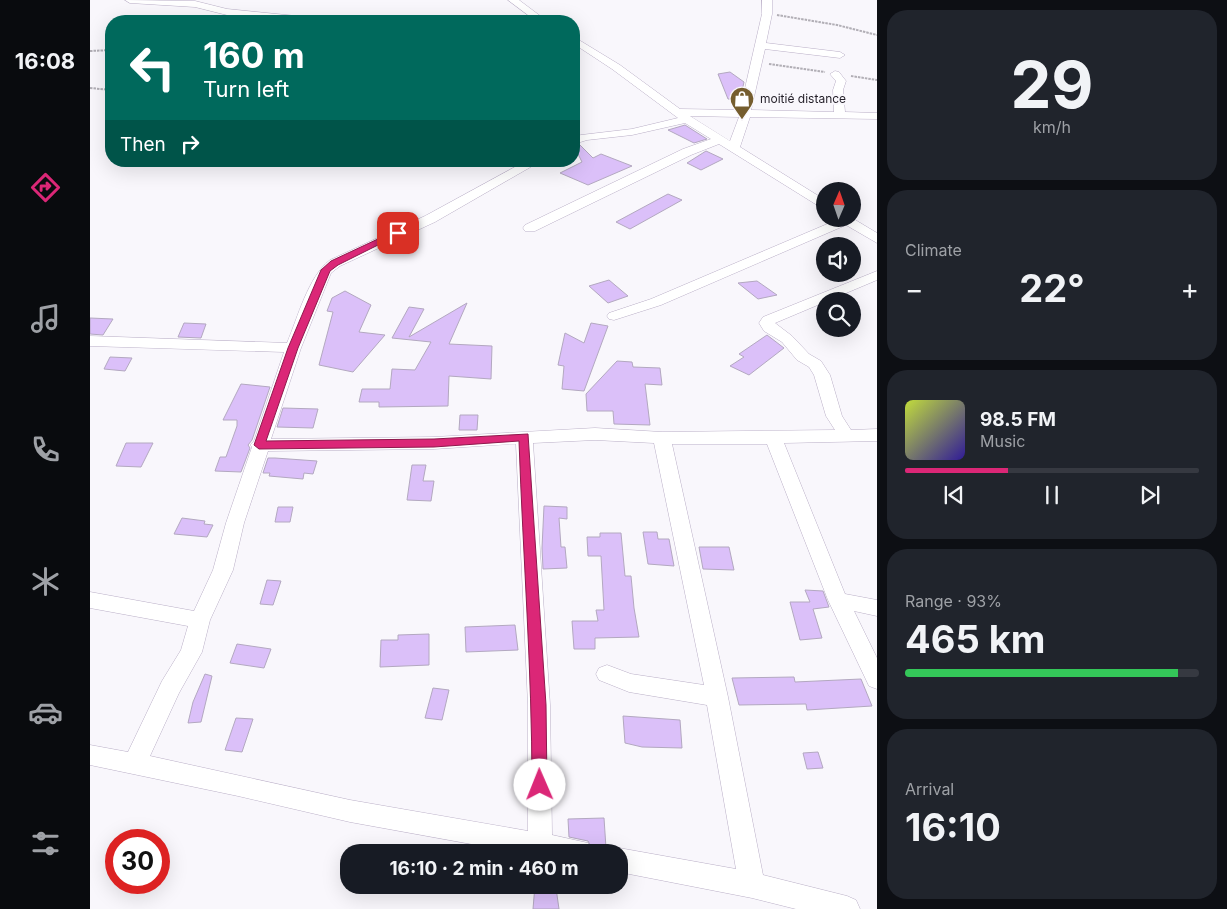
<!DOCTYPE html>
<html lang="en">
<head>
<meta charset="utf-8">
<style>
	body { margin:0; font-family:Inter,sans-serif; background:#20242c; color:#f1f3f6; height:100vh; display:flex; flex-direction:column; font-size:19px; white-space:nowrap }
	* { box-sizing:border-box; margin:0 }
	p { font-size:16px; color:#9ea1a6 }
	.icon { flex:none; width:28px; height:28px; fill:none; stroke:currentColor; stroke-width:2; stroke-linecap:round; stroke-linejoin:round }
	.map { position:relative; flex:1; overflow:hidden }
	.details { display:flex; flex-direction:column; gap:10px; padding:10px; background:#0d0f14; width:350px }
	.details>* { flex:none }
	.hud { position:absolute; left:15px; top:15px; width:475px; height:152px; border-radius:20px; box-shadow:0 5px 20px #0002; background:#00695c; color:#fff; overflow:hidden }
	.needle { width:32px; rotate:2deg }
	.buttons { position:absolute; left:726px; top:182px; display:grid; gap:10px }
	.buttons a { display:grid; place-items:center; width:45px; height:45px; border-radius:50%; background:#171b24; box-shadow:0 5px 20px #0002; font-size:25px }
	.speed { position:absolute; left:15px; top:829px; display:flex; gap:10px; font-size:25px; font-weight:700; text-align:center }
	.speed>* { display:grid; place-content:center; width:65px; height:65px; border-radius:50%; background:#171b24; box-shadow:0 5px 20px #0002; line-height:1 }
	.speed .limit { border:8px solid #d22; background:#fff; color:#111 }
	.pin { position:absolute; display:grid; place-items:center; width:42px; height:42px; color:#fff; margin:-21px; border-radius:10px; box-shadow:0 2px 8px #0006 }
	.me { position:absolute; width:55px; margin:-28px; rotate:359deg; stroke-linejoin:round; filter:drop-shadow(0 0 4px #0008) }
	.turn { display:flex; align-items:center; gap:18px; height:105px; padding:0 15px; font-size:22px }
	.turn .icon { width:65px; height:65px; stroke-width:2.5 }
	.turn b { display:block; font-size:35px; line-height:42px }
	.then { display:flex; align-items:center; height:48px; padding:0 15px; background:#0003; gap:10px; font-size:19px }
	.big { font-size:38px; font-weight:700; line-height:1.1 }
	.details .card { flex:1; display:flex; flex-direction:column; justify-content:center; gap:8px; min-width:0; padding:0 18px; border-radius:20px; background:#20242c }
	.details .dial { align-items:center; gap:0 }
	.dial b { font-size:65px; line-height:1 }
	.song { display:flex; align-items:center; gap:15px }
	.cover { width:60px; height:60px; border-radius:8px; background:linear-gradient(135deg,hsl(70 70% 55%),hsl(250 70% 35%)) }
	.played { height:5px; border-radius:2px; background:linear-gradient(90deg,#db2777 35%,#363941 35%) }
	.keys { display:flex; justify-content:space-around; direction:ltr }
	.heat { display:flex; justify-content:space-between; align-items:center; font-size:28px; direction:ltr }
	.charge { height:8px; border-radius:4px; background:linear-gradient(90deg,#34c759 93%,#363941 0) }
	.trip { position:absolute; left:250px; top:844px; width:288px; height:50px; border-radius:20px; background:#171b24; box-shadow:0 5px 20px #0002; font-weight:700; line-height:50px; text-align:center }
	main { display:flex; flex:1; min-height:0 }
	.dock { display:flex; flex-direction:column; width:90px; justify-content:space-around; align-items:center; background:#090b0e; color:#9ea1a6 }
	.dock .icon { width:35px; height:35px }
	.dock .on { color:#db2777 }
	.dock b { font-size:22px; color:#f1f3f6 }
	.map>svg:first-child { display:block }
	.building { fill:#dbc0f9; stroke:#b3a8c0 }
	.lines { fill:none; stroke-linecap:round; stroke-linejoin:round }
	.street-casing { stroke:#baafc7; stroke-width:1 }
	.path { stroke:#b1aeb5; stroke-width:2; stroke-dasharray:2.5 1; stroke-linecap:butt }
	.street { fill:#fff; fill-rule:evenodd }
	.route { fill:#db2777; stroke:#8e194d }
	.labels { text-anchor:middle; stroke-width:4; stroke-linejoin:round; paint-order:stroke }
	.far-poi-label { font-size:12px; fill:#231f28; stroke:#f9f7fc; text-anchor:start }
</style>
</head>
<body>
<main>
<nav class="dock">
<b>16:08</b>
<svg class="icon on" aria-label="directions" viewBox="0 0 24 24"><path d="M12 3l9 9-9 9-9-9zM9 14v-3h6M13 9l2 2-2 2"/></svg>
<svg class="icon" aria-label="music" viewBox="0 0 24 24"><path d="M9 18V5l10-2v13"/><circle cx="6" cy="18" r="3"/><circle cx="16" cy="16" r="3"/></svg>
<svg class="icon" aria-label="phone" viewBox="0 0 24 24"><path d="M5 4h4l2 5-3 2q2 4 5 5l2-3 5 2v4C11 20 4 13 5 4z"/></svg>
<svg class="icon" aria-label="climate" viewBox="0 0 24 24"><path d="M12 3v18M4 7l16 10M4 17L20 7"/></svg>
<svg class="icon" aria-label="car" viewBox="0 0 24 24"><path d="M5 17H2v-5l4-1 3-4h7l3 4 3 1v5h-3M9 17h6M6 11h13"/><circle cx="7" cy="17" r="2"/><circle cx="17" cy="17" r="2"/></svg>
<svg class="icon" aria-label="filters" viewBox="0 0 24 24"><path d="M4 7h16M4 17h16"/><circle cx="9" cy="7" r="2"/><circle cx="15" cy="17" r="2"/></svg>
</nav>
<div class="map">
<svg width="787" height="909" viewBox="0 0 787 909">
	<rect width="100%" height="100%" fill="#f9f7fc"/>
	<!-- building -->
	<g class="building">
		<polygon points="640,72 654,82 650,100 638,99 628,74"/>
		<polygon points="595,125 617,139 604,143 578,130"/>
		<polygon points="489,144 503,158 511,154 542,166 498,185 470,173 492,162 484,146"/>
		<polygon points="616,151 633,159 611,170 597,163"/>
		<polygon points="578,194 592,200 540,229 526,222"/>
		<polygon points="519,280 538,296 518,303 499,286"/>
		<polygon points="667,281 687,295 668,299 648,283"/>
		<polygon points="255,291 281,305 269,332 295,335 263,372 229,365 243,312 237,311 242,298"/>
		<polygon points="377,303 359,344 402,346 401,379 359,376 358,406 289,407 289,402 269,402 272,389 300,389 302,369 325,370 341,342 302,338 319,307 334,309 319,337"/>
		<polygon points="0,318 23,319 13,335 0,334"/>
		<polygon points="94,323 116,324 111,338 88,337"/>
		<polygon points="501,323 518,326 494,391 472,389 474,366 468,365 475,333 494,343"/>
		<polygon points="677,335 694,348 659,375 640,366 654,357 649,354"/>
		<polygon points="20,357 42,358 35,371 14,369"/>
		<polygon points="527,361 542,362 543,367 570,368 572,385 555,384 560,425 524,424 523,411 497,411 496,394"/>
		<polygon points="151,384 180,387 162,440 158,445 160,448 151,472 125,471 130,457 136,457 147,426 147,420 133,420"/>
		<polygon points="193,408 228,409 223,428 187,427"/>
		<polygon points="370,415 388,415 387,430 369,430"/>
		<polygon points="36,443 63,443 51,467 26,466"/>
		<polygon points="178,458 185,458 227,461 223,474 214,473 213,479 179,476 180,473 173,473"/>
		<polygon points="322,465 336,465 333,481 344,481 341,501 317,500"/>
		<polygon points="454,506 477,507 477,519 469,518 471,547 475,547 477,568 453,569 452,548"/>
		<polygon points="188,507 203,507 200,522 185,522"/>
		<polygon points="92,518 115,521 114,524 123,525 117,537 84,534"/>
		<polygon points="553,532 567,532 568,539 579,539 584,566 558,564"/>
		<polygon points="510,533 531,533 535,576 541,576 544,608 549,637 505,638 505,649 484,649 482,621 508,621 506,610 514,610 511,556 498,556 497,537 510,537"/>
		<polygon points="609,547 639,547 644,570 613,569"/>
		<polygon points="177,580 191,581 183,605 170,604"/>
		<polygon points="715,590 733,591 739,607 723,609 732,638 710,640 700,602 720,602"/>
		<polygon points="425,625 428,650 376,652 375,627"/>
		<polygon points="339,634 339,665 290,667 291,640 308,640 308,635"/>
		<polygon points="147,644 181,649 174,668 140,663"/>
		<polygon points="115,674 122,676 111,722 98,723 103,702"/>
		<polygon points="704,677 705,682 771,679 782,706 717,710 716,704 649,705 642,678"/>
		<polygon points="343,688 359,690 352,720 335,718"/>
		<polygon points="533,716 590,720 592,748 552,747 535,743"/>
		<polygon points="146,718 163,719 152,752 135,750"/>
		<polygon points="728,752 733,768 717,769 713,753"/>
		<polygon points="514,818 516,848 502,849 498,841 479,837 478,819"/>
		<polygon points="445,885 455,885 466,888 469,909 443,909"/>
	</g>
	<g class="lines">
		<defs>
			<g id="street">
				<polygon points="35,0 105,1 137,9 226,18 231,21 201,21 137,15 105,7 40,3"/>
				<polygon points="418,0 429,0 457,21 446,21"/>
				<path d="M672 0H682V14L676 43 750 52 755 55 750 58 675 49 661 110 744 112 743 90 746 81 740 74 745 71 749 72 756 81 753 90 755 112 787 113V119L660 117 650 147 735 200V210L629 144 601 155 445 231H435L433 228 435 225 593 149 621 139 595 123 542 135 497 140 484 144V137L491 135 542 129 588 118 522 69 484 44V37L530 65 590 109 650 110 672 14ZM600 116 649 117 640 141Z"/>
				<path d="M436 161H451L345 222 250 266 241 273 211 348 181 439 344 437 505 428 572 432 745 430 736 416 724 375 719 367 707 360 692 342 674 331 669 323 673 317 787 271V280L685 323 702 336 719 354 731 361 740 375 752 416 761 430 787 429V441L694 443 755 594 787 600V616L764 611 787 658V689L779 686 738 600 677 444H582L638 697 673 875 757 896 766 900 770 909H706L662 898 529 872V852H520L529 848 646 869 617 705 539 692 509 680 506 674 509 668 517 665 541 674 614 685 564 443 505 440 443 443 460 705 462 835 498 843 501 852H425L260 822 148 796 0 765V745L38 752 72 681 91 650 98 626 0 608V592L104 611 123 570 136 523 162 447 160 445 164 441 194 352 0 346V336L197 343C208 317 218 277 240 260L335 216ZM426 444 438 705V831L260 800 60 756 89 693 112 652 120 620 143 570 154 523 178 451 344 449Z"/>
				<polygon points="762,218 787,233 787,243 756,225 571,305 524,320 519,319 517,316 519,313 561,299 749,219"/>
			</g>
		</defs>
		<!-- street casing -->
		<use href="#street" class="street-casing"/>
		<!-- path -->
		<g class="path">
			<polyline points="687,15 747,25 787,35"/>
			<polyline points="0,51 21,50"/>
			<polyline points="679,64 735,72"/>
			<polyline points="761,76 787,80"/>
			<polyline points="0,88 21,90"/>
		</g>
		<!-- street -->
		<use href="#street" class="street"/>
	</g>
	<!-- route -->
	<path class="route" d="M305 231 312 233 248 265 240 271 208 348 176 441 344 439 438 434 456 705 457 785 455 790 450 792 444 790 442 785C442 670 433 556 429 441L344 447 169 449 164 445 198 348 231 270 241 261Z"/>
	<!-- icons -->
	<defs>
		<symbol id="shop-pin" viewBox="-11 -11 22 30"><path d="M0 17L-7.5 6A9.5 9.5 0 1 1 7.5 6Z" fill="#755d2e" stroke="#f9f7fc"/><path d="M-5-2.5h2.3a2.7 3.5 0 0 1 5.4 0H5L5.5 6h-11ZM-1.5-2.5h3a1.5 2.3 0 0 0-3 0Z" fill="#fff"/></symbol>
	</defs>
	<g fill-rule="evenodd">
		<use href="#shop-pin" x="638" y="85" width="28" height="38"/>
	</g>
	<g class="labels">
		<!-- far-poi labels -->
		<g class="far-poi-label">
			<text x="670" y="103">moitié distance</text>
		</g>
	</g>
</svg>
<div class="buttons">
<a><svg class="needle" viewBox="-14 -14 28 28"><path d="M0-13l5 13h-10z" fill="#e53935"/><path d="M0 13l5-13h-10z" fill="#9ea1a6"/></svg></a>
<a><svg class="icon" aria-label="sound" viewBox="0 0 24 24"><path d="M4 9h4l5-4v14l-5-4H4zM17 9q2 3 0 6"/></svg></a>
<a><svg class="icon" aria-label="search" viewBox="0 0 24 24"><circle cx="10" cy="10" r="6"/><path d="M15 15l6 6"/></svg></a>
</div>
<div class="speed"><div class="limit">30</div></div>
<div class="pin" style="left:308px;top:233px;background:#d93025"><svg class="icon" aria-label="arrive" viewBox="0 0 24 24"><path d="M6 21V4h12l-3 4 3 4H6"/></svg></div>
<svg class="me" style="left:450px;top:785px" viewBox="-20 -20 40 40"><circle r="19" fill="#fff"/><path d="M0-13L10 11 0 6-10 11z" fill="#db2777"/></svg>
<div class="trip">16:10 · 2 min · 460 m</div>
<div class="hud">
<div class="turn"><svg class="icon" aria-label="left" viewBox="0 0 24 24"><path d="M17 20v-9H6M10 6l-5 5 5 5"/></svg><div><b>160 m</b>Turn left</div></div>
<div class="then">Then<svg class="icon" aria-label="right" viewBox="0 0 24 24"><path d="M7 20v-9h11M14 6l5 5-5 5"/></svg></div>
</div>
</div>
<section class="details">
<div class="card dial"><b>29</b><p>km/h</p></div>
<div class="card"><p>Climate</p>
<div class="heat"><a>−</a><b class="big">22°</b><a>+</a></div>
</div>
<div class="card">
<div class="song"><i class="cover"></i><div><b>98.5 FM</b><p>Music</p></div></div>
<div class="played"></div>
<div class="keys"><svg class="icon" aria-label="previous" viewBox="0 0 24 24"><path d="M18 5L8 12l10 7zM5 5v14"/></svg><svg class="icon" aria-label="pause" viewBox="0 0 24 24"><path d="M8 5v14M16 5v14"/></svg><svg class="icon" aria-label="next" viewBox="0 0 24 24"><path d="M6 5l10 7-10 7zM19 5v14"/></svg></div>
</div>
<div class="card"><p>Range · 93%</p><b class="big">465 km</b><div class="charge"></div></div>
<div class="card"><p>Arrival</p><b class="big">16:10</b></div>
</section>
</main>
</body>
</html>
